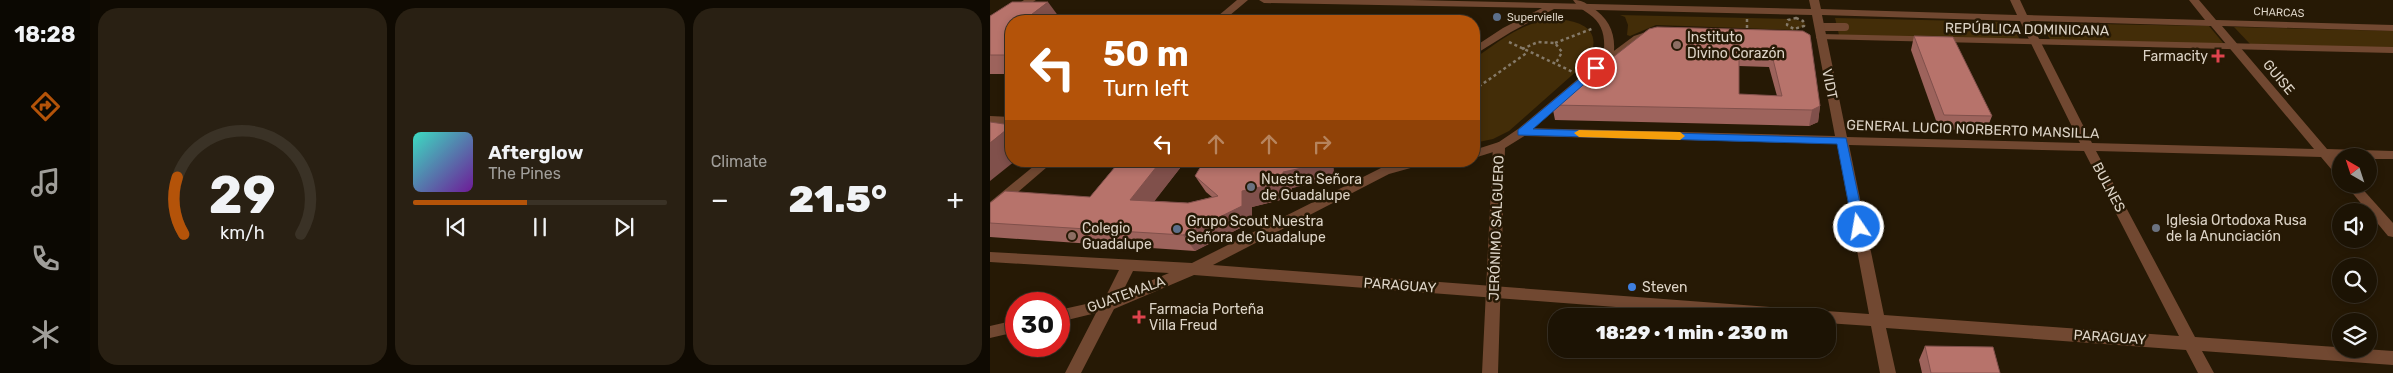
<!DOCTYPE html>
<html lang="en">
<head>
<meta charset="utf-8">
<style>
	body { margin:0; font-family:Rubik,sans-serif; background:#292013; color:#f1f3f6; height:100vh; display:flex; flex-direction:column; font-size:19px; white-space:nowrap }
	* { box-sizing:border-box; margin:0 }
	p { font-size:16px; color:#a09e9a }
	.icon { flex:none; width:28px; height:28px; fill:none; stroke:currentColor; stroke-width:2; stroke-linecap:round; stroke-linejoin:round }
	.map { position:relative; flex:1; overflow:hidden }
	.panel { display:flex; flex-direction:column; gap:8px; padding:8px; background:#0f0a02; width:900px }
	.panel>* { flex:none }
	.hud { position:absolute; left:15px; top:15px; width:475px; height:152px; border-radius:20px; box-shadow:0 2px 8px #0003,0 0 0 1px #3a3226; background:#b45309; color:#fff; overflow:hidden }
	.needle { width:32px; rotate:321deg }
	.controls { position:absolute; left:1342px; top:148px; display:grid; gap:10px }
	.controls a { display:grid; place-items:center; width:45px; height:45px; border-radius:50%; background:#1c1304; box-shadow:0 2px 8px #0003,0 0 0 1px #3a3226; font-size:25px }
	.speed { position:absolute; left:15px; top:292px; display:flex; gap:10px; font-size:25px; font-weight:700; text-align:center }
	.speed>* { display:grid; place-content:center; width:65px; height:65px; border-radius:50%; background:#1c1304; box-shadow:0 2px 8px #0003,0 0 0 1px #3a3226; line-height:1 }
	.speed .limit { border:8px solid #d22; background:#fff; color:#111 }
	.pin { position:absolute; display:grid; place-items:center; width:42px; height:42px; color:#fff; margin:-21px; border:2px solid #fff; border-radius:50%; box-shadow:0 1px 5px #0007 }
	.me { position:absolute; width:55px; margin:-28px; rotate:348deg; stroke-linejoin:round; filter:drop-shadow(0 0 4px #0008) }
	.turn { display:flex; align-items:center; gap:18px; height:105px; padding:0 15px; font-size:22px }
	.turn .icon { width:65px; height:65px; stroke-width:2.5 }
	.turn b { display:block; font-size:35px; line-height:42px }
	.lanes { display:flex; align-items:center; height:48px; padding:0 15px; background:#0003; justify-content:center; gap:25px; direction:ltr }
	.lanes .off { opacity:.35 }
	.big { font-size:38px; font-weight:800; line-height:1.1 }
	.panel .tile { flex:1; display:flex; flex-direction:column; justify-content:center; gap:8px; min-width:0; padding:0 18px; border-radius:20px; background:#292013 }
	.panel .dial { align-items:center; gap:0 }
	.dial svg { height:130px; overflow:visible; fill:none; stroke:#3a3226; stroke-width:7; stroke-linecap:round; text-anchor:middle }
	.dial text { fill:#f1f3f6; stroke:none }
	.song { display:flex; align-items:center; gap:15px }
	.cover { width:60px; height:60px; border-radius:8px; background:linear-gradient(135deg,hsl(170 70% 55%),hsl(280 70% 35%)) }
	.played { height:5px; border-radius:2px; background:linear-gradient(90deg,#b45309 45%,#3a3226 45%) }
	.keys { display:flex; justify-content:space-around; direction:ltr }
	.heat { display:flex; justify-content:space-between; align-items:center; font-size:28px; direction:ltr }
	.panel .tiles { flex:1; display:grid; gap:8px; grid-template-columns:repeat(3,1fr) }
	.trip { position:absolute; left:558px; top:308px; width:288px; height:50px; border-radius:20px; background:#1c1304; box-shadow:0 2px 8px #0003,0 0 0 1px #3a3226; font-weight:800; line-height:50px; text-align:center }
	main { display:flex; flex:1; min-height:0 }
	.tabs { display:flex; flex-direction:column; width:90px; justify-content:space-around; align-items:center; background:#0b0802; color:#a09e9a }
	.tabs .icon { width:35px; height:35px }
	.tabs .current { color:#b45309 }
	.tabs b { font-size:22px; color:#f1f3f6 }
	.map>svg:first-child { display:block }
	.green { fill:#432d08 }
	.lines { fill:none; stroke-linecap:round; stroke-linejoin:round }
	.path { stroke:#857a69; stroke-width:2.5; stroke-dasharray:3 3; stroke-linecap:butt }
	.service { stroke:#714831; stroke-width:8 }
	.pedestrian { fill:#714831; fill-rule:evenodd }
	.minor { fill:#714831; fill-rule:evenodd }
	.tertiary { fill:#714831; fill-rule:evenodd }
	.wall { fill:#9d635c; fill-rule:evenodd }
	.shaded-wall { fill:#80504b }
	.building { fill:#b7736b; stroke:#80504b; fill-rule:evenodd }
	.route { fill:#1a73e8; stroke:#114b97 }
	.slow { fill:#f59e0b }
	.service-dot { fill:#5c6f8a; stroke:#261905; stroke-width:2 }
	.education-dot { fill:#8d6e63; stroke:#261905; stroke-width:2 }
	.health-dot { fill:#e0444e; stroke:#261905; stroke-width:2 }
	.worship-dot { fill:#6b7280; stroke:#261905; stroke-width:2 }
	.shop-dot { fill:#3f7fe0; stroke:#261905; stroke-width:2 }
	.labels { text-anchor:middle; stroke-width:5; stroke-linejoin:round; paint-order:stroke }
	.far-street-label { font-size:11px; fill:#ddd4c7; stroke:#261905 }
	.far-poi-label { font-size:11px; fill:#ddd4c7; stroke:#261905; text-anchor:start }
	.street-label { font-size:14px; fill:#ddd4c7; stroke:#261905 }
	.poi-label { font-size:14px; fill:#ddd4c7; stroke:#261905; text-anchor:start }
</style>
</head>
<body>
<main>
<nav class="tabs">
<b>18:28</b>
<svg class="icon current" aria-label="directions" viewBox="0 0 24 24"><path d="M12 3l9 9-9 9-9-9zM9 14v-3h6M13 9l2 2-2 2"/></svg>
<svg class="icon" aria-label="music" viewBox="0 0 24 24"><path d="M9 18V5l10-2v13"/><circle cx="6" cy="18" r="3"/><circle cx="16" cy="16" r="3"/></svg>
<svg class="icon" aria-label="phone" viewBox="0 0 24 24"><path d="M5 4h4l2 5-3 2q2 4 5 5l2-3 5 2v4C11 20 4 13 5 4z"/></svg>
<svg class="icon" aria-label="climate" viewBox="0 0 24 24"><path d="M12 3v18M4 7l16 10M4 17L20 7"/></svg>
</nav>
<section class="panel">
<div class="tiles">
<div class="tile dial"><svg viewBox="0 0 100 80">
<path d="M14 69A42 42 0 1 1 86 69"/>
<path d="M14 69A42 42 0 0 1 10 34" stroke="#b45309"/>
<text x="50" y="56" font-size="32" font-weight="700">29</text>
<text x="50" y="72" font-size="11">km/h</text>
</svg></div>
<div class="tile">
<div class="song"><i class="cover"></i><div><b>Afterglow</b><p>The Pines</p></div></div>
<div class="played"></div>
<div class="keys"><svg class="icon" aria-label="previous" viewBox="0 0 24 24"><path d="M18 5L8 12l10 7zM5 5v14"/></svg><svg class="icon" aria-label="pause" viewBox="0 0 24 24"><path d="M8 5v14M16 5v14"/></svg><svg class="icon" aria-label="next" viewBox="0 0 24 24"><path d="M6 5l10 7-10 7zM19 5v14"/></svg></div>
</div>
<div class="tile"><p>Climate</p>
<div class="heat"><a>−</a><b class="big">21.5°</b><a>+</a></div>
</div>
</div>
</section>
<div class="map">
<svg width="1403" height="373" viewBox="0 0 1403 373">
	<rect width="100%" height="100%" fill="#261905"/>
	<!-- green -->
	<g class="green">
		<polygon points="630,15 803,19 814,22 816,26 804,30 666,25 640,36 637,35 638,25 635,17"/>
		<polygon points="845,18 1021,22 1030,40 849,35"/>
		<path d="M565 19C593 21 614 30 598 61L519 131 503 139 484 143V59C510 41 533 21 565 19Z"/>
		<polygon points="1051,23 1219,26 1234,44 1061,41"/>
		<polygon points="1244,27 1403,31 1403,48 1260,44"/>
	</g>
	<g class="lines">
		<!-- path -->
		<g class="path">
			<polygon points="806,18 813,21 814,26 804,29 797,25 798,20"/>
			<polyline points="757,19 757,33"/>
			<polyline points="519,42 583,72"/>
			<polyline points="565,43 604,28"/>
			<polyline points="532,49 548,42 565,43 572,52 566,63"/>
			<polyline points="484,90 538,52"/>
		</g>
		<!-- service -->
		<polyline class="service" points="829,27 855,27"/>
		<!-- pedestrian -->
		<polygon class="pedestrian" points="831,34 1403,47 1403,53 827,39 826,37"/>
		<!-- minor -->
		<g class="minor">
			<polygon points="34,0 46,0 0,30 0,23"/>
			<polygon points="247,0 258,0 233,21 222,21"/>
			<path d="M269 0H423L821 9 819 0H829L831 9 1027 15 1020 0H1030L1037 15 1215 20 1199 0H1209L1226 20 1403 25V31L1232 26 1337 149 1403 151V159H1379V156L1345 158 1351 165V177L1347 176 1331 157 1106 151 1205 337 1403 351V365L1212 351 1224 373H1208L1196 350 896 328 906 373H890L881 326 836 323V316H829L831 313 836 311 879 314 847 144 532 136 526 132 532 128 845 136 822 15 564 9 521 32 484 55V47L513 28 552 8 274 3ZM832 15 1030 21 1090 143 857 137ZM1040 21 1221 26 1324 149 1102 143ZM859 145 1094 151 1189 336 894 315Z"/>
			<polygon points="656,32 660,33 660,37 652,40 622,61 618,62 613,59 644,36"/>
			<polygon points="0,116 21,117 21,125 0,124"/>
			<polygon points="509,142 515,146 513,149 484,158 484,150"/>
			<polygon points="50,161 64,161 5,212 0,214 0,202"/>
			<path d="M414 161H437L435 164 399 174 223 265 820 310 825 312 827 316H744L204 275 124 309 91 373H75L106 313 69 322V310L114 300 129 270 0 262V252L202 263 391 168ZM143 271 179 273 132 293Z"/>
			<polygon points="1355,184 1368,184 1403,223 1403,237 1398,236"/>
			<polygon points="26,320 26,332 0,338 0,326"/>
		</g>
		<!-- tertiary -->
		<path class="tertiary" d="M583 0C592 0 594 2 601 7 621 19 627 37 623 59L536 135 515 148 508 373H492L503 146 528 129 613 58C616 40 614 24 599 14 592 9 588 7 583 0Z"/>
	</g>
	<!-- wall -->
	<g class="wall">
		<polygon points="0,16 21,21 21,74 0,74"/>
		<path d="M813 31 830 106 828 122 819 126 565 120 562 105ZM749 66 779 67 787 96 749 94Z"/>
		<polygon points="924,36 1002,116 996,131 949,129 921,50"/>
		<path d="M130 161H343L344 178 302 188V197L262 207V222L205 251 0 237V203L100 197ZM194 163 213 164 205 176 216 192 222 197 198 203 164 201Z"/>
		<polygon points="935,346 1010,373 932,373 929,360"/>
	</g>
	<!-- shaded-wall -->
	<g class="shaded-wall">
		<polygon points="58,2 72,21 33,21"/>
		<polygon points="21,52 21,61 16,55"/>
		<polygon points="830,106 828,122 819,126 822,110"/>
		<polygon points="21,126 21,161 25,161 0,181 0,143"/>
		<polygon points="171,161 193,161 194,163 153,216 140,200"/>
		<polygon points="336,161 343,161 344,178 302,188 302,197 262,207 262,222 205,251 193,235 252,191 293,172"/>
	</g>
	<!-- building -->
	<g class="building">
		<polygon points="22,2 58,2 33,21 21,21 21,30 17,33 21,33 21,52 16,55 0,55 0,16"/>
		<path d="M667 27 813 31 820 35 830 106 822 110 562 105 659 29ZM749 50 781 51 792 96 749 94Z"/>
		<polygon points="924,36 963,37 1002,116 954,115"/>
		<polygon points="0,122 21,125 21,126 0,143"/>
		<polygon points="130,161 171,161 140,200 198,203 228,196 205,176 214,161 336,161 336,163 293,172 293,182 252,191 252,206 193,235 0,223 0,203 15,191 100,197"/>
		<polygon points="935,346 1003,347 1010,373 941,373"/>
	</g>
	<!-- route -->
	<polygon class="route" points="606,65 609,66 609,71 543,129 856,138 875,227 873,230 865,230 863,227 847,144 528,135 528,130"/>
	<!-- slow -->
	<polygon class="slow" points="589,130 690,132 695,136 690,140 589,137 584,133"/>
	<!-- markers -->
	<g class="service-dot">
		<circle cx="507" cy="17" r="5"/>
		<circle cx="187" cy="229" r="5"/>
	</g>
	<g class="education-dot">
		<circle cx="687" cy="45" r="5"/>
		<circle cx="82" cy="236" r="5"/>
	</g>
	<g class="health-dot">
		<path d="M1225.5 48.5h5v5h5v5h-5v5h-5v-5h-5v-5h5z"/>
		<path d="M146.5 309.5h5v5h5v5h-5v5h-5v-5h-5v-5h5z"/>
	</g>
	<g class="worship-dot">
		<circle cx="261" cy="187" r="5"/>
		<circle cx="1166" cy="228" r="5"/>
	</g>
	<circle class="shop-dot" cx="642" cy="287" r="5"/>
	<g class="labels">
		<!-- far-street labels -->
		<g class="far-street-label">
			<text transform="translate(1289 12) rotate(2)" y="4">CHARCAS</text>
		</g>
		<!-- far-poi labels -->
		<g class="far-poi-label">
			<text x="517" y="21">Supervielle</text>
		</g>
		<!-- street labels -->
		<g class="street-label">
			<text transform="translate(1037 29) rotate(1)" y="5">REPÚBLICA DOMINICANA</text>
			<text transform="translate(1289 77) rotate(50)" y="5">GUISE</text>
			<text transform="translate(840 84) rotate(78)" y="5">VIDT</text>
			<text transform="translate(983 129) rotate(2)" y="5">GENERAL LUCIO NORBERTO MANSILLA</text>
			<text transform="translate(1119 187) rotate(62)" y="5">BULNES</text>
			<text transform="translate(506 228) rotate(-88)" y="5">JERÓNIMO SALGUERO</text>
			<text transform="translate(410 285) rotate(4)" y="5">PARAGUAY</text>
			<text transform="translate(136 294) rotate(-20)" y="5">GUATEMALA</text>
			<text transform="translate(1120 337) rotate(4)" y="5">PARAGUAY</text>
		</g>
		<!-- poi labels -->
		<g class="poi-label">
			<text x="697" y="42">Instituto<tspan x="697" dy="16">Divino Corazón</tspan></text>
			<text x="1218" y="61" text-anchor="end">Farmacity</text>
			<text x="271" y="184">Nuestra Señora<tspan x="271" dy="16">de Guadalupe</tspan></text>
			<text x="1176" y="225">Iglesia Ortodoxa Rusa<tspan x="1176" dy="16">de la Anunciación</tspan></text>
			<text x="197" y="226">Grupo Scout Nuestra<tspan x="197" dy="16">Señora de Guadalupe</tspan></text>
			<text x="92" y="233">Colegio<tspan x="92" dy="16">Guadalupe</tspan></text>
			<text x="652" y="292">Steven</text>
			<text x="159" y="314">Farmacia Porteña<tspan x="159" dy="16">Villa Freud</tspan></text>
		</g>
	</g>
</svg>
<div class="controls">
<a><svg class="needle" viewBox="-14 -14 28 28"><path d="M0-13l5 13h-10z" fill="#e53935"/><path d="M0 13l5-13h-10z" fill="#a09e9a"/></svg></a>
<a><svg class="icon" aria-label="sound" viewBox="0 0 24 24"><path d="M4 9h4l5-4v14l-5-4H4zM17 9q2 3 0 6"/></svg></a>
<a><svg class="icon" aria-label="search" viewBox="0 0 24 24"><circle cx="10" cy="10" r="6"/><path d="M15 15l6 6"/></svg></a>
<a><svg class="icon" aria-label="layers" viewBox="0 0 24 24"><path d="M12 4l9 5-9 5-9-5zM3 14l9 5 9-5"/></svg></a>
</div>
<div class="speed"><div class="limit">30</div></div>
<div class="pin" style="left:606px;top:68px;background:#d93025"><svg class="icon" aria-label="arrive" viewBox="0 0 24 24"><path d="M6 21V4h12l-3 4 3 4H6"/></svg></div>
<svg class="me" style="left:869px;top:227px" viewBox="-20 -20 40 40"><circle r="17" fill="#1a73e8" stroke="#fff" stroke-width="3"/><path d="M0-11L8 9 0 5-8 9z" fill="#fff"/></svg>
<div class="trip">18:29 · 1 min · 230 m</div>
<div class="hud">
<div class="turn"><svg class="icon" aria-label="left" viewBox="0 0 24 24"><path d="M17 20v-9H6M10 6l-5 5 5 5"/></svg><div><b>50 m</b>Turn left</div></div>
<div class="lanes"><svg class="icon" aria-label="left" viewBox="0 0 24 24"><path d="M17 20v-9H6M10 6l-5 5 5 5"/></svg><svg class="icon off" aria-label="ahead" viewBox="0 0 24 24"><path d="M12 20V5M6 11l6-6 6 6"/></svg><svg class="icon off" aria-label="ahead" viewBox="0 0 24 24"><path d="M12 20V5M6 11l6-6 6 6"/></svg><svg class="icon off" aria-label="right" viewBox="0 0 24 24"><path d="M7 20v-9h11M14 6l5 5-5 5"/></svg></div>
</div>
</div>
</main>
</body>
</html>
